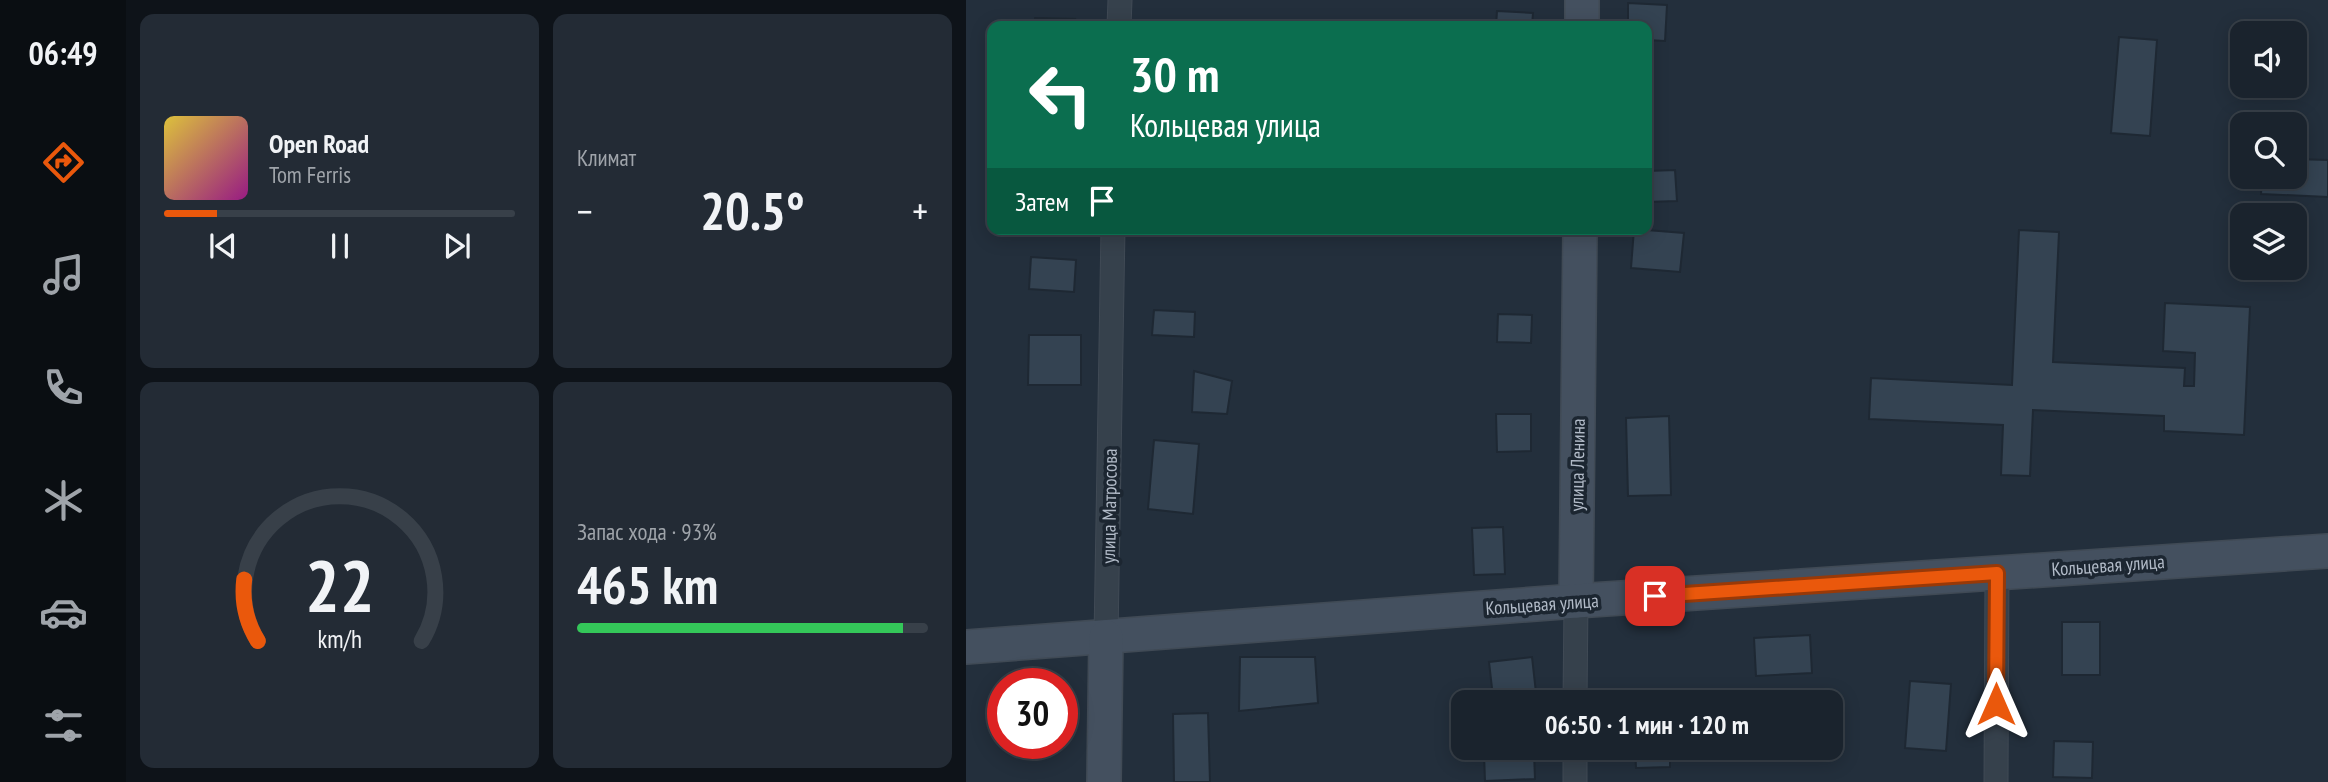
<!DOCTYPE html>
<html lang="ru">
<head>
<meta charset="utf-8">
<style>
	body { margin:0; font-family:"PT Sans Narrow",sans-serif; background:#232b35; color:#f1f3f6; height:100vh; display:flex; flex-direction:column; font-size:26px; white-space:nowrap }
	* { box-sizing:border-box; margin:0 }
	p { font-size:23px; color:#9fa4aa }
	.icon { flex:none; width:38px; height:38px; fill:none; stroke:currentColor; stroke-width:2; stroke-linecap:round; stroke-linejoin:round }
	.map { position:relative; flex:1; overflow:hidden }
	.side { display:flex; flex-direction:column; gap:14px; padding:14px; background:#0e1319; width:840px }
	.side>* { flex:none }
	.banner { position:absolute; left:21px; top:21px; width:665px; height:214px; border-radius:14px; box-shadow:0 4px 18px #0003,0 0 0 2px #384049; background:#0b6e4f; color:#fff; overflow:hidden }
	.tools { position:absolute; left:1264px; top:21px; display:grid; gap:14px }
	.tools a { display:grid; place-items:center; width:77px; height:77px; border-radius:14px; background:#1a232d; box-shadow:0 4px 18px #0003,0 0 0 2px #384049; font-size:35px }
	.speed { position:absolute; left:21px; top:668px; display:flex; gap:14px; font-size:35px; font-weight:700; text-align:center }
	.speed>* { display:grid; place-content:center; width:91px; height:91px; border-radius:50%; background:#1a232d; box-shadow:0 4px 18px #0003,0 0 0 2px #384049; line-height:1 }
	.speed .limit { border:10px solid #d22; background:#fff; color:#111 }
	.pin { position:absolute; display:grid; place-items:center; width:60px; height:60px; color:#fff; margin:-30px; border-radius:14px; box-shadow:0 4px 10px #0006 }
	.me { position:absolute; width:77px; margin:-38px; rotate:0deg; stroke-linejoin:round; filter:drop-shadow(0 0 5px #0008) }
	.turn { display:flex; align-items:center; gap:24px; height:147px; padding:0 28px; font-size:32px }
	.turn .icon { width:91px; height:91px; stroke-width:2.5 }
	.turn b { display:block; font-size:49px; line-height:60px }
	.then { display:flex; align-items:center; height:66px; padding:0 28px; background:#0003; gap:14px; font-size:26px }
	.big { font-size:52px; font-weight:700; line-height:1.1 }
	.side .widget { flex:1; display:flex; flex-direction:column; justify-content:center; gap:10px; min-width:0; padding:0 24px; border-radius:14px; background:#232b35 }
	.side .dial { align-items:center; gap:0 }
	.dial svg { height:182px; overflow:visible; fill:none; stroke:#384049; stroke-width:7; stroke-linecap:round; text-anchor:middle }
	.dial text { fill:#f1f3f6; stroke:none }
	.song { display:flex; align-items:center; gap:21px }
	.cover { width:84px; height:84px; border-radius:10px; background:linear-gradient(135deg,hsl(50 70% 55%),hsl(310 70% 35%)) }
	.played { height:7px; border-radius:4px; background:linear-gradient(90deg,#ea580c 15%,#384049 15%) }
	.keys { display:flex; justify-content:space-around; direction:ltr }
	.heat { display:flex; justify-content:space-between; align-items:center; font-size:38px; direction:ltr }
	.charge { height:10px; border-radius:5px; background:linear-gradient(90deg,#34c759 93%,#384049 0) }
	.side .tiles { flex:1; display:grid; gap:14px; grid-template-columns:repeat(2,1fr) }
	.trip { position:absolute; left:485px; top:690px; width:392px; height:70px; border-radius:14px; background:#1a232d; box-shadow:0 4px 18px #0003,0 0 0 2px #384049; font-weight:700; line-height:70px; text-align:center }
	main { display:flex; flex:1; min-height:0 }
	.tab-bar { display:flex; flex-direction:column; width:126px; justify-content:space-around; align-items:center; background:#0a0e12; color:#9fa4aa }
	.tab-bar .icon { width:49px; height:49px }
	.tab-bar .current { color:#ea580c }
	.tab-bar b { font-size:32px; color:#f1f3f6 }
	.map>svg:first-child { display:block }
	.building { fill:#344352; stroke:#1e2833; stroke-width:2 }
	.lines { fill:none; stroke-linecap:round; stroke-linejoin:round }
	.street-casing { stroke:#404a55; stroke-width:25 }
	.secondary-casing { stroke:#404a55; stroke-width:36 }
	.street { stroke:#36414c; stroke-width:23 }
	.secondary { stroke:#44505f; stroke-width:33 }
	.route-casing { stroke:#983908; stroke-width:18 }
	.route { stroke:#ea580c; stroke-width:12 }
	.labels { text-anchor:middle; stroke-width:7; stroke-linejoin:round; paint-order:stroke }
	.street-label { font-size:19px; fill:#b2bbc8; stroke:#1c2631 }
</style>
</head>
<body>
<main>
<nav class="tab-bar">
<b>06:49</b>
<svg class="icon current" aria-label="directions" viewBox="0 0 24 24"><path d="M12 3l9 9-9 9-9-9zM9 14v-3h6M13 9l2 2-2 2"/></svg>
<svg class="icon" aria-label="music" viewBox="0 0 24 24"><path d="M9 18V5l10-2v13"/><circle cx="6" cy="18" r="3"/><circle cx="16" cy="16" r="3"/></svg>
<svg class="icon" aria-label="phone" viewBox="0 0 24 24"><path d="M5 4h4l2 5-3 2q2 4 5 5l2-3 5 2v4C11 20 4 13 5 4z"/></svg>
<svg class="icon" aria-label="climate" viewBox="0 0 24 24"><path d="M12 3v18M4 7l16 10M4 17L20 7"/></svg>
<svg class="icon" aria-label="car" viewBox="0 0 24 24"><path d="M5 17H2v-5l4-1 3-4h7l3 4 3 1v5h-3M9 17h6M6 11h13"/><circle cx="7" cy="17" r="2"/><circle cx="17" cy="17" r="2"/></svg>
<svg class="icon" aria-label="filters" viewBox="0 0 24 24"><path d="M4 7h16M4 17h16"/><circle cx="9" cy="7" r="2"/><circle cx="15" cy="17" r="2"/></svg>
</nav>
<section class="side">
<div class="tiles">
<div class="widget">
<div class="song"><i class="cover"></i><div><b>Open Road</b><p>Tom Ferris</p></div></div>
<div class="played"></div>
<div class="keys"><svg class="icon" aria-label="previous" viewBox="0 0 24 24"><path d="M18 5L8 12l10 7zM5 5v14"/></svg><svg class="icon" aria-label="pause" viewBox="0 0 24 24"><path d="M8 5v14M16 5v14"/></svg><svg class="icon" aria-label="next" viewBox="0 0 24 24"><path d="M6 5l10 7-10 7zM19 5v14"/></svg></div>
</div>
<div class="widget"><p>Климат</p>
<div class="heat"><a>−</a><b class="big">20.5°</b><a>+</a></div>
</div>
<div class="widget dial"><svg viewBox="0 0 100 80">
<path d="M14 69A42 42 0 1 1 86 69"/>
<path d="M14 69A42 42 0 0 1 8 42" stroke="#ea580c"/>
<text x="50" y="56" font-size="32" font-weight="700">22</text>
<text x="50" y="72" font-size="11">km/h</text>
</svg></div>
<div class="widget"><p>Запас хода · 93%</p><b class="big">465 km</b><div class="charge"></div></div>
</div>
</section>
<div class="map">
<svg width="1362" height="782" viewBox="0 0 1362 782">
	<rect width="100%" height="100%" fill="#232f3c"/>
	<!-- building -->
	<g class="building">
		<polygon points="662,3 701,5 699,41 681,40 681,26 662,26"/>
		<polygon points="531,11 567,13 566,26 530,26"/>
		<polygon points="69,18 109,19 108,26 69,26"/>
		<polygon points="1153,37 1191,40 1184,136 1145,133"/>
		<polygon points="1328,159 1362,160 1362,197 1295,194 1296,177 1328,177"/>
		<polygon points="709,170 711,201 681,202 681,171"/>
		<polygon points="668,229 718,233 714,272 665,268"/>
		<polygon points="1053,230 1093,232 1087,362 1219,368 1218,386 1228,386 1229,353 1197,351 1199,303 1284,307 1278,435 1198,431 1198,416 1067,410 1064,476 1035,475 1037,425 903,419 905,378 1046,385"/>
		<polygon points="65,257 110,260 108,292 63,289"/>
		<polygon points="188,310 229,312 228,337 186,335"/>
		<polygon points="532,314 566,315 565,343 531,342"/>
		<polygon points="63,335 115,335 115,385 62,385"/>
		<polygon points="228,371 266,381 261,414 226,412"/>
		<polygon points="530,414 565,414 565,451 531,452"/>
		<polygon points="703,416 705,495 662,496 660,418"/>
		<polygon points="188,440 233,444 227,514 182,509"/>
		<polygon points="537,527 539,574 508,575 506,528"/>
		<rect x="1096" y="622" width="38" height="53"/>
		<polygon points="844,635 846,673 790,676 788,638"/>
		<polygon points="274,657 349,657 352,703 273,711"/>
		<polygon points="566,657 570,693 527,697 523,662"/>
		<polygon points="944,681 985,684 980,751 939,748"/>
		<polygon points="242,713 244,782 208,782 207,714"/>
		<polygon points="1088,741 1127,742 1126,778 1087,777"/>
		<polygon points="669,747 704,747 704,767 670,768"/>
		<polygon points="568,752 569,779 519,781 518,754"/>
	</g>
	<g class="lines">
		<defs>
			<g id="street">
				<polyline points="153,26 154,0"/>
				<polyline points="140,637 147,229"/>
				<polyline points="609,702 610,601"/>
				<polyline points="609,782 609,747"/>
				<polyline points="1030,782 1031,573"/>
			</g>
			<g id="secondary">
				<polyline points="616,26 616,0"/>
				<polyline points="610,601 614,229"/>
				<polyline points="0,647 610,601 1362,551"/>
				<polyline points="138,782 140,637"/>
			</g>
		</defs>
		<!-- street casing -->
		<use href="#street" class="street-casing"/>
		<!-- secondary casing -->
		<use href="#secondary" class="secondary-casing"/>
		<!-- street -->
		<use href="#street" class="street"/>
		<!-- secondary -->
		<use href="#secondary" class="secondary"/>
	</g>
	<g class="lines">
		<defs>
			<polyline id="route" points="689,596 1031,573 1030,704"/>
		</defs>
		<!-- route casing -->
		<use href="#route" class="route-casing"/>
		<!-- route -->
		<use href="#route" class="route"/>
	</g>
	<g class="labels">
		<!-- street labels -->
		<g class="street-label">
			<text transform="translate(611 465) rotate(-89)" y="7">улица Ленина</text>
			<text transform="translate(143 506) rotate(-89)" y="7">улица Матросова</text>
			<text transform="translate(1142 565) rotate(-4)" y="7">Кольцевая улица</text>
			<text transform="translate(576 604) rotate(-4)" y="7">Кольцевая улица</text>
		</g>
	</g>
</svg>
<div class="tools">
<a><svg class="icon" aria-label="sound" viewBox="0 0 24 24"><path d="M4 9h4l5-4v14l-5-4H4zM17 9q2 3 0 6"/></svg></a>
<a><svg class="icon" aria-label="search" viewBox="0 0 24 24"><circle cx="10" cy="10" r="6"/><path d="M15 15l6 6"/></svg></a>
<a><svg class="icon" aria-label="layers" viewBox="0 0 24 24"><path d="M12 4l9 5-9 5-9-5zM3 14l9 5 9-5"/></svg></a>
</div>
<div class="speed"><div class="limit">30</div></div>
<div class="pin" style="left:689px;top:596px;background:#d93025"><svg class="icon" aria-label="arrive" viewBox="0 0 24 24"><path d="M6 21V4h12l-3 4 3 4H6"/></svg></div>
<svg class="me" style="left:1030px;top:704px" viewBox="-20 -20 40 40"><path d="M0-17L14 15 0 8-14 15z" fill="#ea580c" stroke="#fff" stroke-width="4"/></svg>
<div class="trip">06:50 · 1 мин · 120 m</div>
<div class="banner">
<div class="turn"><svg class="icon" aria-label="left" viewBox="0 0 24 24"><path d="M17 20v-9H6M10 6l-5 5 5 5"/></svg><div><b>30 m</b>Кольцевая улица</div></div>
<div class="then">Затем<svg class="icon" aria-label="arrive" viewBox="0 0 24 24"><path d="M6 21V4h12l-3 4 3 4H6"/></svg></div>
</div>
</div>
</main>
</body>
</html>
